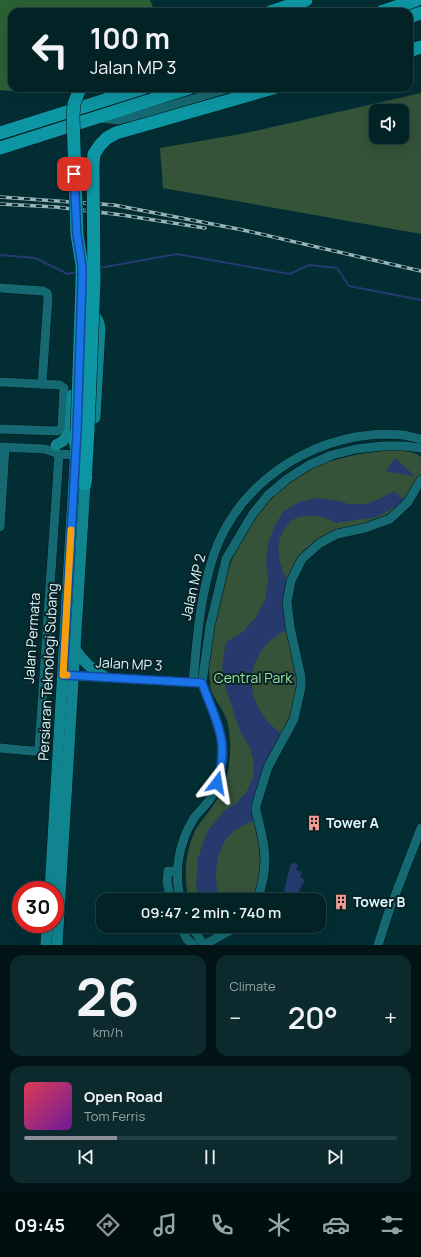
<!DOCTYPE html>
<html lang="en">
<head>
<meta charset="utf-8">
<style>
	body { margin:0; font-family:Manrope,sans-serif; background:#0c2a2e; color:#f1f3f6; height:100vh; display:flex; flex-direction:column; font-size:15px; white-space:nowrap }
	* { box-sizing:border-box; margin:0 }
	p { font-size:13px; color:#96a4a7 }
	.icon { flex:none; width:22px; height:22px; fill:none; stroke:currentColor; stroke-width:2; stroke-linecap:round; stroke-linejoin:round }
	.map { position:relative; height:945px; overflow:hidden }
	.drawer { display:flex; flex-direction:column; gap:10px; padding:10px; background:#011315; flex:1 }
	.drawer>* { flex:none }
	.banner { position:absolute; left:8px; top:8px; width:405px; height:84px; border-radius:12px; box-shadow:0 4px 16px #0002,0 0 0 1px #233f43; background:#022226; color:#f1f3f6; overflow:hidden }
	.buttons { position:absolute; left:369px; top:104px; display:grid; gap:8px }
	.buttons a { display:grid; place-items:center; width:40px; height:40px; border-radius:8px; background:#022226; box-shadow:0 4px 16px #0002,0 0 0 1px #233f43; font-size:20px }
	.speed { position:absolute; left:12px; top:881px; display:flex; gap:8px; font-size:20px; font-weight:700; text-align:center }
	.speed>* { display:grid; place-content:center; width:52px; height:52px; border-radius:50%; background:#022226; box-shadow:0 4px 16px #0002,0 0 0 1px #233f43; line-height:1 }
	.speed .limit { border:6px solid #d22; background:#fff; color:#111 }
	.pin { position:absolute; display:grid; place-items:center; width:34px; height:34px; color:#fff; margin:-17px; border-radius:8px; box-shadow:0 2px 6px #0006 }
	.me { position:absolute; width:44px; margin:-22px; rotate:14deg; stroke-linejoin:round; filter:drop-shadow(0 0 3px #0008) }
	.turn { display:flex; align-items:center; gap:14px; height:84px; padding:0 16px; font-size:18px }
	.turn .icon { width:52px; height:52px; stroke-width:2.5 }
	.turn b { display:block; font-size:28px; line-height:34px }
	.big { font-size:30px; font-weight:600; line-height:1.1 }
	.drawer .card { flex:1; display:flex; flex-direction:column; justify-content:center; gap:6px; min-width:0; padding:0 14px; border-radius:12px; background:#0c2a2e }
	.drawer .dial { align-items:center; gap:0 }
	.dial b { font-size:52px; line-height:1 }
	.song { display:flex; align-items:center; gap:12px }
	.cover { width:48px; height:48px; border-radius:6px; background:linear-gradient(135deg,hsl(350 70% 55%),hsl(280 70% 35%)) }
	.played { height:4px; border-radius:2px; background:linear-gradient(90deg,#8c9099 25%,#233f43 25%) }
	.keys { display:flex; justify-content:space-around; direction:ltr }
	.heat { display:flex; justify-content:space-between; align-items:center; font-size:22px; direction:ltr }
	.drawer .tiles { flex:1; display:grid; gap:10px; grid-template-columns:1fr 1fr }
	.card:last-child { grid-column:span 2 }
	.trip { position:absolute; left:96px; top:893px; width:230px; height:40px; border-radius:12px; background:#022226; box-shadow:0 4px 16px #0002,0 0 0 1px #233f43; font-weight:600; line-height:40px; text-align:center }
	.menu { display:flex; height:64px; justify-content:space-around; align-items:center; background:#010e0f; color:#96a4a7 }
	.menu .icon { width:28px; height:28px }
	.menu .active { color:#8c9099 }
	.menu b { font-size:18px; color:#f1f3f6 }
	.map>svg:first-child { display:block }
	.green { fill:#355338; fill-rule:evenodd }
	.forest { fill:#2c6133 }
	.water { fill:#263a6e }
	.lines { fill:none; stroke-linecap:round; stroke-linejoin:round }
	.stream { stroke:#263a6e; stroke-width:2 }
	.minor-casing { stroke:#001417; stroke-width:10 }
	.major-casing { stroke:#001417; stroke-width:12 }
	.highway-casing { stroke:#001417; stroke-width:14 }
	.minor { stroke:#146972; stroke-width:9 }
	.major { stroke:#10848f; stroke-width:11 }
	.highway { stroke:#0d96a3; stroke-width:13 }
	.rail-casing { stroke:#94b6ba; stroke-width:3.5 }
	.rail { stroke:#0a2225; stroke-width:2; stroke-dasharray:6; stroke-linecap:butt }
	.highway-bridge-casing { stroke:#001417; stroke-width:14; stroke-linecap:butt }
	.highway-bridge { stroke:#0d96a3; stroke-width:13 }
	.route-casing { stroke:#114b97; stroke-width:10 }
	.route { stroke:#1a73e8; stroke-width:7 }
	.slow { stroke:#f59e0b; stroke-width:7 }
	.labels { text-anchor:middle; stroke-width:4; stroke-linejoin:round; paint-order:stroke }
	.street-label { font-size:14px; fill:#dcf9fd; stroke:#0a2225 }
	.park-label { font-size:14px; fill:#96e39c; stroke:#0a2225 }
	.poi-label { font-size:14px; font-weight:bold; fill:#dcf9fd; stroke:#0a2225; text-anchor:start }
</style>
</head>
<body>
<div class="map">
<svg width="421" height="945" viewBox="0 0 421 945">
	<rect width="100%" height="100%" fill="#022e33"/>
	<!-- green -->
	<g class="green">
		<path d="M421 93V234L163 188 160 148 246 133ZM376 111H402V137H376Z"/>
		<path d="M375 451C388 451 412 448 421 457V474L416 487 407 502 384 518 321 538 287 581 297 680 296 700 256 800 261 870 253 900H189C183 877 185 851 196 829 200 822 207 815 212 807 221 795 227 780 229 765 231 750 231 733 226 718 222 708 215 700 211 691 210 686 210 678 209 673 208 649 213 627 218 604 232 542 266 485 328 462 344 457 359 454 375 451Z"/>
	</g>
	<!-- forest -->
	<polygon class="forest" points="0,0 150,0 155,12 12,12 12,88 19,88 12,91 0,90"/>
	<!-- water -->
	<g class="water">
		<polygon points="395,458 415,476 386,471"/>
		<path d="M394 491 406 501 377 517 336 523C326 517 316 514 304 516 296 517 291 520 286 527 276 541 277 555 283 571 284 575 287 578 287 582 289 597 288 613 288 629 280 633 272 638 266 645 240 674 252 714 282 734L255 820C246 824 234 829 227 838 215 855 213 881 220 900H200L196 885 198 858 207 832 224 811 237 803 247 791 253 777 254 762 250 747 241 734 226 689 222 666 226 642 243 632 256 617 265 600 268 581 266 561 268 544 274 527 283 512 299 502 316 498 334 500 349 504H365L380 499Z"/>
		<polygon points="293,863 298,864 296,870 302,872 300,877 305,880 294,900 285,900 286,891 284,891 290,866"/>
	</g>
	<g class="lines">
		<!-- stream -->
		<g class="stream">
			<polyline points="0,255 35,258 68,274 77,272"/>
			<polyline points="99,268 177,254 290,274 309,265 337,268 349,286 421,300"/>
		</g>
		<defs>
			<g id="minor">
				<polyline points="100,118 117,120 133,117 230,88"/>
				<polyline points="0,288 43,291 47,293 48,298 42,384"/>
				<polyline points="0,382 60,385 64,388 62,428 57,431 0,429"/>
				<polyline points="0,447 45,449 59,454 76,455"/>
				<polyline points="0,527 5,447"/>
				<path d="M68 675 202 683C211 707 224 730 223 756 222 768 218 783 213 794 209 803 200 810 194 818 179 842 173 873 181 900"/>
				<path d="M193 682C197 639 200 595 214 554 240 478 323 427 403 435 409 436 415 438 421 439"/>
				<polyline points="202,683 210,626 226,559 252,515 268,495 287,479 309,465 332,455 356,449 382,446 404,446 421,448"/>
				<polyline points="0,748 32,751 36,751 39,748 59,454"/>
				<polyline points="171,900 167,882 168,871 178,872"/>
				<path d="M257 900C270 865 265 845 256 811V806L268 767 294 719 301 687V677L290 627 287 602 291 581 302 559 320 543 337 534 365 528 390 519 408 502 421 480"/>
				<polyline points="180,926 187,939 193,945"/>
				<polyline points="191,926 204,945"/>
				<polyline points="204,945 238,926"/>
				<polyline points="378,945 389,911 421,828"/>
			</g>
			<g id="major">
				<path d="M89 313C96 315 99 320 100 328L95 418"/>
				<polyline points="56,445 63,441 70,431"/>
				<path d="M75 649C84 663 91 668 105 677"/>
				<polyline points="50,890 76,446 70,431 72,395"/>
				<polyline points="46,945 47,924"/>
				<polyline points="57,945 85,484 87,477"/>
			</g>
			<g id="highway">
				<polyline points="270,12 306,0"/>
				<polyline points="381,12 416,0"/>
				<polyline points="409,17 421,13"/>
				<polyline points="409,51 421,47"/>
				<polyline points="0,133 143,88"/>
				<polyline points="0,148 189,88"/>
				<polyline points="76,446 77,431"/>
				<polyline points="85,484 88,430"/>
			</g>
		</defs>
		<!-- minor casing -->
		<use href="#minor" class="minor-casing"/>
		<!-- major casing -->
		<use href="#major" class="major-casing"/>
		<!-- highway casing -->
		<use href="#highway" class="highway-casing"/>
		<!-- minor -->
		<use href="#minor" class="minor"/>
		<!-- major -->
		<use href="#major" class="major"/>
		<!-- highway -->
		<use href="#highway" class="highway"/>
		<defs>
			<g id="rail">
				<polyline points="0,197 114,205 243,230 421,271"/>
				<polyline points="0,204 56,207 122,215 205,228"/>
			</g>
		</defs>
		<!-- rail casing -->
		<use href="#rail" class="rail-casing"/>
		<!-- rail -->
		<use href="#rail" class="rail"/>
		<defs>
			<g id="highway-bridge">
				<polyline points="88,430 94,281 93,164 94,154 100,145 107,138 116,133 273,88"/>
				<polyline points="77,431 82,281 82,266 77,235 73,116 74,104 80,88"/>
			</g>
		</defs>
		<!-- highway-bridge casing -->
		<use href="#highway-bridge" class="highway-bridge-casing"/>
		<!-- highway-bridge -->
		<use href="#highway-bridge" class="highway-bridge"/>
	</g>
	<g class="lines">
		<defs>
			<path id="route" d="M74 174 77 235 82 266V281L77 431 63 675 202 683C216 722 230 740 217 783"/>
		</defs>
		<!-- route casing -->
		<use href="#route" class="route-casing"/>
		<!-- route -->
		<use href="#route" class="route"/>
		<!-- slow -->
		<polyline class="slow" points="67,675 63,675 71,530"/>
	</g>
	<!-- icons -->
	<defs>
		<symbol id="building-bare" viewBox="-9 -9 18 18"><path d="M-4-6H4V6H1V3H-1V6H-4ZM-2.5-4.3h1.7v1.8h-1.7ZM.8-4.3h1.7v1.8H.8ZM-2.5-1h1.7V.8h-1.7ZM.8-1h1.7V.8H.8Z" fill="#f59c93" stroke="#0a2225" stroke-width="2.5" paint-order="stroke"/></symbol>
	</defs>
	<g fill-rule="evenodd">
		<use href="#building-bare" x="303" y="812" width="22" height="22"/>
		<use href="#building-bare" x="330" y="891" width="22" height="22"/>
	</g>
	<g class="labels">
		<!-- street labels -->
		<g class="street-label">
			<text transform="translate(193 587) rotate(-77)" y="5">Jalan MP 2</text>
			<text transform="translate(32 638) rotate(-86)" y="5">Jalan Permata</text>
			<text transform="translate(129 664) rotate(3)" y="5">Jalan MP 3</text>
			<text transform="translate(48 672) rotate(-87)" y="5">Persiaran Teknologi Subang</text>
		</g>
		<!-- park labels -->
		<g class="park-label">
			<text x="253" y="683">Central Park</text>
		</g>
		<!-- poi labels -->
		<g class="poi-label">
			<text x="326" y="828">Tower A</text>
			<text x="353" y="907">Tower B</text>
		</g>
	</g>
</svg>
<div class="buttons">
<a><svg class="icon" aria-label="sound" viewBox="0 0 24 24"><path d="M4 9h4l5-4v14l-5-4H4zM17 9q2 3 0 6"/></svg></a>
</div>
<div class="speed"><div class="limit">30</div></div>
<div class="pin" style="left:74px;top:174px;background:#d93025"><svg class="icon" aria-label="arrive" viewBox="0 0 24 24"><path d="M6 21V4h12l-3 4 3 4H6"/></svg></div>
<svg class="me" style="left:217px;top:783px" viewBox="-20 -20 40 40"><path d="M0-17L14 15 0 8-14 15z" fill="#1a73e8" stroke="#fff" stroke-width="4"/></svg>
<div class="trip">09:47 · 2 min · 740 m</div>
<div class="banner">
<div class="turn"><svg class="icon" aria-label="left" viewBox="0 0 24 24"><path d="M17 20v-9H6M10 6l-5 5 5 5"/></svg><div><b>100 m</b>Jalan MP 3</div></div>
</div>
</div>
<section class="drawer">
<div class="tiles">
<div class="card dial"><b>26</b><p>km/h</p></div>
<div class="card"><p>Climate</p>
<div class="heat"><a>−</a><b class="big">20°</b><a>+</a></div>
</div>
<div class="card">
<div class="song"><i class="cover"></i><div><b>Open Road</b><p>Tom Ferris</p></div></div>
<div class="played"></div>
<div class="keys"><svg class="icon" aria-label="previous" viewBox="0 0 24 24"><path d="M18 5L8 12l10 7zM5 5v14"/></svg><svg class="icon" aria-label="pause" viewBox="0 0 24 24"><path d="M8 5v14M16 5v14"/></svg><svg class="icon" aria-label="next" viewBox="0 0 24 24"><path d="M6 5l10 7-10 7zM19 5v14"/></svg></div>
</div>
</div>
</section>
<nav class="menu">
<b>09:45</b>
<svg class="icon active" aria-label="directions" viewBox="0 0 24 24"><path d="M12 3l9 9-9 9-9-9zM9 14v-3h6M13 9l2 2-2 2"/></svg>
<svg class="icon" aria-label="music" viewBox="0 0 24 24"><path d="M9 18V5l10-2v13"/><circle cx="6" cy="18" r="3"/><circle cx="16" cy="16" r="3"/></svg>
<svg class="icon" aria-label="phone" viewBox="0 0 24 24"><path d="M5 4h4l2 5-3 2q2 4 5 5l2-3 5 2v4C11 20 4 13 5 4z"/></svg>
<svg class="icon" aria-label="climate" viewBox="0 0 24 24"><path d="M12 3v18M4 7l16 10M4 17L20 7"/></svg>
<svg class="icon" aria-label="car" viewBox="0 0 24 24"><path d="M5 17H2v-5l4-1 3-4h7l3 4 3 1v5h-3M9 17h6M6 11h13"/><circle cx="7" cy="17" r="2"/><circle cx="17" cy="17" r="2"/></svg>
<svg class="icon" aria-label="filters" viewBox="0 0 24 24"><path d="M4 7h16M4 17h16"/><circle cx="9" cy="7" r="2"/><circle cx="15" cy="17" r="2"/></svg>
</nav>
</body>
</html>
